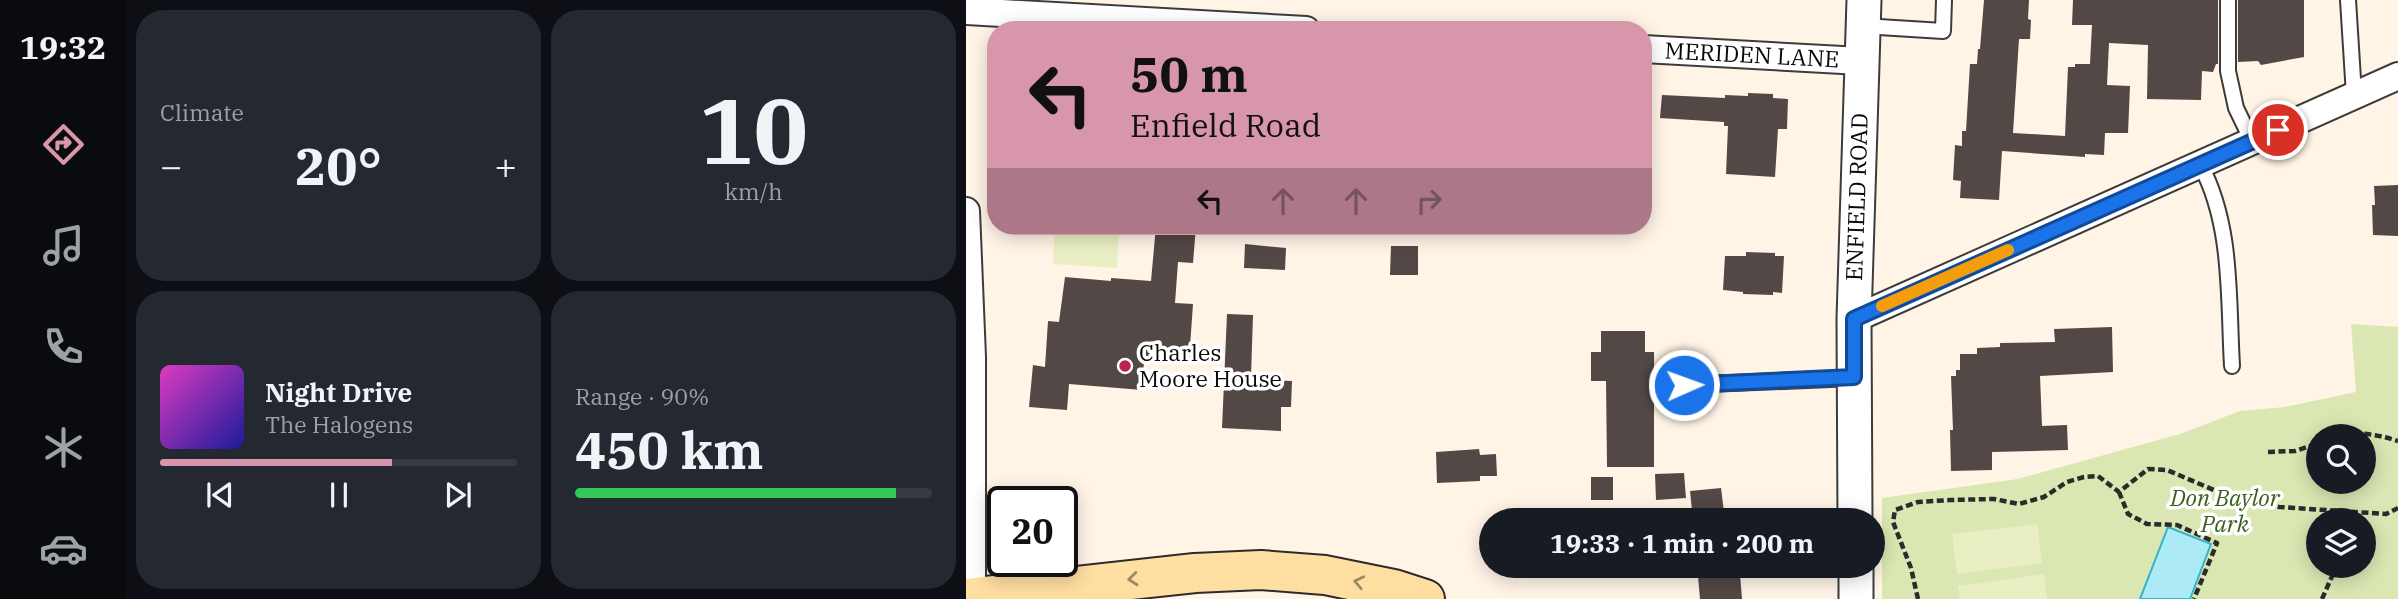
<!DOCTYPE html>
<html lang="en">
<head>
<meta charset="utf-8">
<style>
	body { margin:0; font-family:"IBM Plex Serif",serif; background:#242831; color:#f1f3f6; height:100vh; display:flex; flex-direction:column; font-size:26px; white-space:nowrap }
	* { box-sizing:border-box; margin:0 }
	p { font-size:23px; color:#9ea1a6 }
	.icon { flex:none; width:38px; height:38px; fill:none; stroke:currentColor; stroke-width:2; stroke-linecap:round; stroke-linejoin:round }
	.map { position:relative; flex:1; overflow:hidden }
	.drawer { display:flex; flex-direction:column; gap:10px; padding:10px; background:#0d0f14; width:840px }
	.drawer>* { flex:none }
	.guide { position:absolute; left:21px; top:21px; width:665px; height:214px; border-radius:28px; box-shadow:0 4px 18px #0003; background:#d796aa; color:#111; overflow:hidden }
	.controls { position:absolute; left:1340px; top:424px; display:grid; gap:14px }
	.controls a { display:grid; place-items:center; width:70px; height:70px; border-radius:50%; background:#171b24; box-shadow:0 4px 18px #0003; font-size:35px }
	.speed { position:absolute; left:21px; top:486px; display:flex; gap:14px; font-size:35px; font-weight:700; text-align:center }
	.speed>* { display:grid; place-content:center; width:91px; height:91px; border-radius:50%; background:#171b24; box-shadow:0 4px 18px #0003; line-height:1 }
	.speed .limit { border:4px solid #111; border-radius:10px; background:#fff; color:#111 }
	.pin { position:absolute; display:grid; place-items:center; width:60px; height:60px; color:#fff; margin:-30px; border:4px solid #fff; border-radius:50%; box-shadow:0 2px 7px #0007 }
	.me { position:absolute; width:77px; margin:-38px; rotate:88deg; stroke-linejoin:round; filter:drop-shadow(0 0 5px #0008) }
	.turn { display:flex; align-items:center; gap:24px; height:147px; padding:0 28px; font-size:32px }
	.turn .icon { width:91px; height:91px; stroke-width:2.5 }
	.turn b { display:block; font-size:49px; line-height:60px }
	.lanes { display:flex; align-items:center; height:66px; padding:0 28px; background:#0003; justify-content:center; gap:35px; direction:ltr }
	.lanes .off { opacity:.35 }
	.big { font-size:52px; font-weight:700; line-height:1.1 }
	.drawer .widget { flex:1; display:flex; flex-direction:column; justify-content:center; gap:10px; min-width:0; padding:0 24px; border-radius:28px; background:#242831 }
	.drawer .dial { align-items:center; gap:0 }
	.dial b { font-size:91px; line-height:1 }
	.song { display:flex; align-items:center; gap:21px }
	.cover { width:84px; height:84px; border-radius:10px; background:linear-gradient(135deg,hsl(310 70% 55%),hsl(240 70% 35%)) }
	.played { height:7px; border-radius:4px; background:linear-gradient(90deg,#d796aa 65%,#363941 65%) }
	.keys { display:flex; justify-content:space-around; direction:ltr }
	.heat { display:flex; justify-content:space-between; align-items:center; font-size:38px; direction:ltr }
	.charge { height:10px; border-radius:5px; background:linear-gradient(90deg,#34c759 90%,#363941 0) }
	.drawer .tiles { flex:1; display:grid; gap:10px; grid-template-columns:repeat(2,1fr) }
	.trip { position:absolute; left:513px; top:508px; width:406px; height:70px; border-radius:35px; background:#171b24; box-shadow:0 4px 18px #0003; font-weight:700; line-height:70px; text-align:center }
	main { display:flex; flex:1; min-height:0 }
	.tabs { display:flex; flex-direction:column; width:126px; justify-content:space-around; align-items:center; background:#090b0e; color:#9ea1a6 }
	.tabs .icon { width:49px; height:49px }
	.tabs .current { color:#d796aa }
	.tabs b { font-size:32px; color:#f1f3f6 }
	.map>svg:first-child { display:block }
	.green { fill:#dae7b2; fill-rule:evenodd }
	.pitch { fill:#eaefc3 }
	.water { fill:#acebf5; stroke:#34b3cb; stroke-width:2 }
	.building { fill:#524846 }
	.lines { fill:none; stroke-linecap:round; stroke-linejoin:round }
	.service-casing { stroke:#3c3c3c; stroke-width:18 }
	.minor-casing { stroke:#3c3c3c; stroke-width:30 }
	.tertiary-casing { stroke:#3c3c3c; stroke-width:37 }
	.secondary-casing { stroke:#2b2b2b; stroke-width:42 }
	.path { stroke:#2b2b2b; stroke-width:4.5; stroke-dasharray:7 3.5; stroke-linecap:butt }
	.service { stroke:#fff; stroke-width:14 }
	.minor { stroke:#fff; stroke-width:26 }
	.tertiary { stroke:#fff; stroke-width:33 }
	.secondary { stroke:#ffdea1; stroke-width:38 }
	.oneway { stroke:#9d8964 }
	.route-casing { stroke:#114b97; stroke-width:18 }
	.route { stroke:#1a73e8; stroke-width:12 }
	.slow { stroke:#f59e0b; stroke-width:12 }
	.poi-dot { fill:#b7244e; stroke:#fff; stroke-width:2.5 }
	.labels { text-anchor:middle; stroke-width:7; stroke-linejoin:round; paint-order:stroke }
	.street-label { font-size:23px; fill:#090909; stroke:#fff }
	.poi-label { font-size:23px; fill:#090909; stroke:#fff; text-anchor:start }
	.park-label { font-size:23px; font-style:italic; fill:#3a5f1c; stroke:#fff }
</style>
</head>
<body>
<main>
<nav class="tabs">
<b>19:32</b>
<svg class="icon current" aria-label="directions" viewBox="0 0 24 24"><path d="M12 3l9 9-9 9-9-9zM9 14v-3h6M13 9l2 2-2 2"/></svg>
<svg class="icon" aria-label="music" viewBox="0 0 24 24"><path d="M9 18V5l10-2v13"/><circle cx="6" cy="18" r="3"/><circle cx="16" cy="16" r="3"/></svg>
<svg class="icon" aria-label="phone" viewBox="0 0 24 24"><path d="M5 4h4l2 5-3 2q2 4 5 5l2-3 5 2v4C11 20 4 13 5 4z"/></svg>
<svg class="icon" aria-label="climate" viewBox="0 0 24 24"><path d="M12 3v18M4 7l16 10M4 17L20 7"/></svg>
<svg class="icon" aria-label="car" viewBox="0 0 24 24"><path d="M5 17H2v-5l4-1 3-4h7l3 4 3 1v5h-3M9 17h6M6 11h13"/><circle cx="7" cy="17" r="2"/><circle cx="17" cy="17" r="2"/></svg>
</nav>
<section class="drawer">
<div class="tiles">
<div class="widget"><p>Climate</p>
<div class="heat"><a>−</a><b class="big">20°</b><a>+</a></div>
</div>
<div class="widget dial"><b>10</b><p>km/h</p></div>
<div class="widget">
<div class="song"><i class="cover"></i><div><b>Night Drive</b><p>The Halogens</p></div></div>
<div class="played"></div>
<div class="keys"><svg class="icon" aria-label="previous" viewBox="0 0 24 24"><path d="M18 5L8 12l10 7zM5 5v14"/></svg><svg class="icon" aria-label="pause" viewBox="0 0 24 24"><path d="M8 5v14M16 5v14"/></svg><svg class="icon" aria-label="next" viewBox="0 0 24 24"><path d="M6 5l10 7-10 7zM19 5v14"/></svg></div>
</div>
<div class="widget"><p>Range · 90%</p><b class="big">450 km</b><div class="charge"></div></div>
</div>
</section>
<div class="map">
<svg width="1432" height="599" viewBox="0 0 1432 599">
	<rect width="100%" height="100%" fill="#fff4e6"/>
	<!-- green -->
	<path class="green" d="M1385 324 1432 327V599H916V498L1052 479 1214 434 1274 411 1319 407 1390 392ZM1353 436H1398V481H1353ZM1353 520H1398V565H1353Z"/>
	<!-- pitch -->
	<g class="pitch">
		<polygon points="89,226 153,226 151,268 87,264"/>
		<polygon points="1071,524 1076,563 991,574 986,534"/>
		<polygon points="1078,574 1081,599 994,599 992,586"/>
	</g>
	<!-- water -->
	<polygon class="water" points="1202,527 1245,544 1224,599 1174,599"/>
	<!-- building -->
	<g class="building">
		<polygon points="1018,0 1063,0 1062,19 1065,20 1064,39 1053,39 1047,133 1099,136 1102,67 1109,67 1109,64 1124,64 1126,25 1106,25 1107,0 1252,0 1252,64 1250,64 1247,72 1236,71 1235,100 1181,99 1182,45 1143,43 1141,85 1164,86 1162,133 1139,133 1138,155 1119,154 1119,157 1036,151 1033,200 994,198 995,181 987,180 989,145 996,146 996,131 1000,131 1004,64 1011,64 1012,49 1014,49"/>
		<polygon points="1272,0 1338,0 1338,57 1295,65 1292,61 1272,62"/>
		<polygon points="782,93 807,94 807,98 822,99 821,129 812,129 809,177 760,174 762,126 758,126 758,122 694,118 696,95 759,98 759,95 782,96"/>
		<polygon points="1432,185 1432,236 1407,235 1406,205 1409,205 1408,186"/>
		<polygon points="190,226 230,226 227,263 212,262 209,303 227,304 223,360 219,359 219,363 178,361 176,390 103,384 101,410 63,407 67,365 79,367 82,321 93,322 99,277 145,281 145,278 185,281"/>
		<polygon points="279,244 320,248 319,270 278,268"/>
		<polygon points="425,246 452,246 452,275 424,275"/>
		<polygon points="780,252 809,253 809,256 818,256 816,293 807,292 807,295 777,294 777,292 757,290 759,256 780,256"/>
		<polygon points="261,314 287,315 285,376 301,377 300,380 326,381 325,407 315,407 315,431 256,428"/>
		<polygon points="1146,327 1147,372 1074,376 1076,426 1101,425 1102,450 1026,452 1026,470 985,471 984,430 987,430 985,376 990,376 990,370 994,370 994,354 1011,354 1011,348 1034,347 1034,343 1089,342 1088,329"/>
		<polygon points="635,331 679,331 679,352 688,352 688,467 641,467 640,381 625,381 625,352 635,352"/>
		<polygon points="513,449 514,455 530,454 531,476 514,476 514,481 471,483 470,452"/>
		<polygon points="718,473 720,498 690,500 689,474"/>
		<rect x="625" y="477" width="22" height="23"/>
		<polygon points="755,488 759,520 727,520 724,491"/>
		<polygon points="731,565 764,565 765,575 774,574 776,599 734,599"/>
	</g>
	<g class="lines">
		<defs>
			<g id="service">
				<polyline points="1262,0 1262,71 1270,108 1286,141"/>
				<polyline points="1382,0 1388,95"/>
				<polyline points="897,26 977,31 978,0"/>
				<path d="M1234 164C1267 225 1262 298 1266 366"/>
				<polyline points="718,385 888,378"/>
			</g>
			<g id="minor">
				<polyline points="0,11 340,30"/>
				<polyline points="677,49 895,61"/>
				<polyline points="0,211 6,357 6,597"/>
				<polyline points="888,319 1432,76"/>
			</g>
			<g id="tertiary">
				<polyline points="889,520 888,319 898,0"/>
				<polyline points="890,565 890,599"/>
			</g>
			<polyline id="secondary" points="0,598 229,573 295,570 359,575 428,589 459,599"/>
		</defs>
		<!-- service casing -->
		<use href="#service" class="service-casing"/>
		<!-- minor casing -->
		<use href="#minor" class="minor-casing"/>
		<!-- tertiary casing -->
		<use href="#tertiary" class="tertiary-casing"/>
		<!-- secondary casing -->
		<use href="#secondary" class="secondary-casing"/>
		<!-- path -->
		<g class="path">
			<path d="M1367 436C1390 431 1410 434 1432 441"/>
			<polyline points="1302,452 1329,451 1353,443"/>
			<polyline points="1153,492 1162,514 1181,524 1211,525 1251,543 1228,599"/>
			<polyline points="952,599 945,568 927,522 929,510 952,502 984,500 1028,499 1053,504 1078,497 1101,482 1118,477 1132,476 1153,492 1182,469 1201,470 1262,496 1313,507 1420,514 1432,508"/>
			<polyline points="1356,599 1371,565"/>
		</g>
		<!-- service -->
		<use href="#service" class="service"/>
		<!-- minor -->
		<use href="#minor" class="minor"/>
		<!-- tertiary -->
		<use href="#tertiary" class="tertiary"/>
		<!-- secondary -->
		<use href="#secondary" class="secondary"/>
	</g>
	<!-- one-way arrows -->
	<defs><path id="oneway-chevron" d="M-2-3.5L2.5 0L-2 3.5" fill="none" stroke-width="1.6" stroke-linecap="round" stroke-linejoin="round" transform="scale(1.75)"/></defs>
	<g class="oneway">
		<use href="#oneway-chevron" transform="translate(167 579) rotate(174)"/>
		<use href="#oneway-chevron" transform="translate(393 582) rotate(-168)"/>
	</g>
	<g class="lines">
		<defs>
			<polyline id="route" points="718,385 888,377 888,319 1312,130"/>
		</defs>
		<!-- route casing -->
		<use href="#route" class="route-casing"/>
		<!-- route -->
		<use href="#route" class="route"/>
		<!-- slow -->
		<polyline class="slow" points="916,306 1042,250"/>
	</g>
	<!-- markers -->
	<circle class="poi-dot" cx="159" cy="366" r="7"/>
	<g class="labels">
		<!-- street labels -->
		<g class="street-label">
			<text transform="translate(786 55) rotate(3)" y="8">MERIDEN LANE</text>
			<text transform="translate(891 197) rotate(-88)" y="8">ENFIELD ROAD</text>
		</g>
		<!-- poi labels -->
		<g class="poi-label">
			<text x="173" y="361">Charles<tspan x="173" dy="26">Moore House</tspan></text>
		</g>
		<!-- park labels -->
		<g class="park-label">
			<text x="1259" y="506">Don Baylor<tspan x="1259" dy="26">Park</tspan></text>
		</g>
	</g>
</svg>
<div class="controls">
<a><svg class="icon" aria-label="search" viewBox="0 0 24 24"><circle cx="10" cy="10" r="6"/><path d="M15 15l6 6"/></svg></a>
<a><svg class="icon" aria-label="layers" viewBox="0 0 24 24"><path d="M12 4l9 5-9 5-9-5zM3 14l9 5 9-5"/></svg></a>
</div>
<div class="speed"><div class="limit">20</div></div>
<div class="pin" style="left:1312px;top:130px;background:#d93025"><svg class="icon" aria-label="arrive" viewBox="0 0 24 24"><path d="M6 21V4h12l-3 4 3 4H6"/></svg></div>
<svg class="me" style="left:718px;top:385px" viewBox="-20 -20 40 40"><circle r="17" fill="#1a73e8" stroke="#fff" stroke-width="3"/><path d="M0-11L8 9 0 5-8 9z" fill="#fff"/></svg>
<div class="trip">19:33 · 1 min · 200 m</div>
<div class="guide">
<div class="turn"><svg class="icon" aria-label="left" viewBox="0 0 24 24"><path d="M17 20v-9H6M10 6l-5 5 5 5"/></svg><div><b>50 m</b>Enfield Road</div></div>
<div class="lanes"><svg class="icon" aria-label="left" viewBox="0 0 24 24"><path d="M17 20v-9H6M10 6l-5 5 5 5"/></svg><svg class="icon off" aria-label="ahead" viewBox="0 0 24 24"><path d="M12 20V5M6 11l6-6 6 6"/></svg><svg class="icon off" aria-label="ahead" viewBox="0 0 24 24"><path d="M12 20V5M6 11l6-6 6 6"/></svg><svg class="icon off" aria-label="right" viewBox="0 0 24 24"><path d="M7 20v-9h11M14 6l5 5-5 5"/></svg></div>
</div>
</div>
</main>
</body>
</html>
